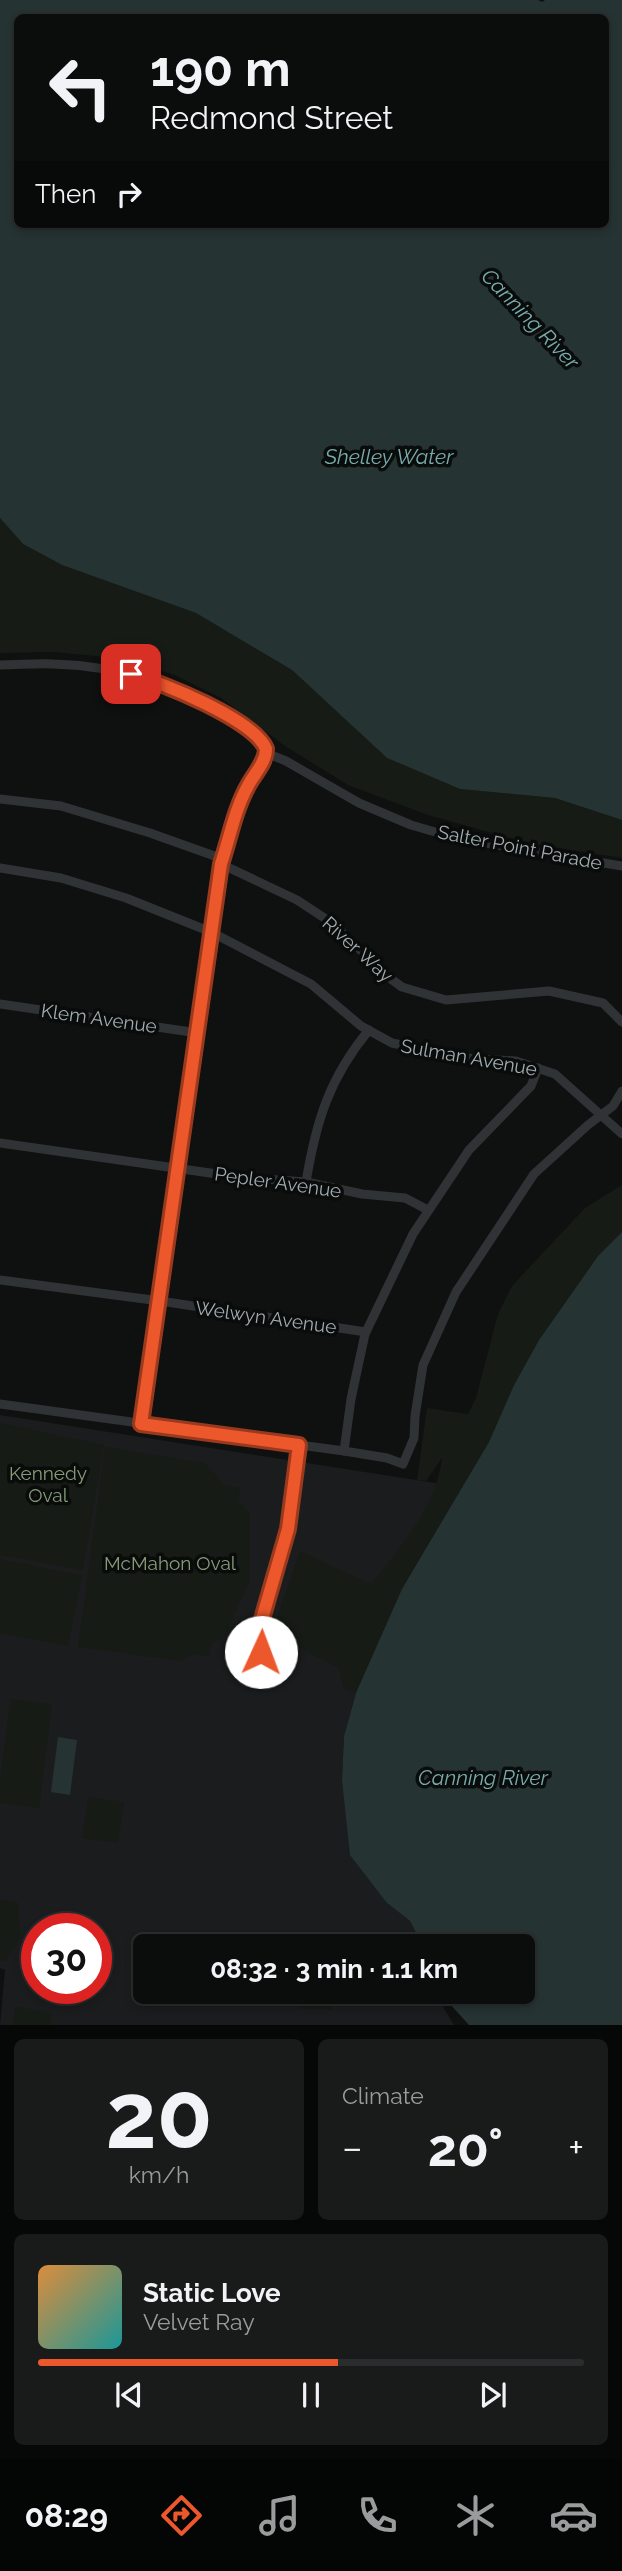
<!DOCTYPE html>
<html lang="en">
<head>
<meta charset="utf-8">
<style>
	body { margin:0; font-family:Raleway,sans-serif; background:#191a1a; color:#f1f3f6; height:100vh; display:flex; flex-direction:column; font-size:26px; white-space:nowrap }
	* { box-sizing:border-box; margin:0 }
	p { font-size:23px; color:#9a9b9d }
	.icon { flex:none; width:38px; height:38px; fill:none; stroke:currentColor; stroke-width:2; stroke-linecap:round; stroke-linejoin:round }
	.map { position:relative; height:2025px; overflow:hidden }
	.panel { display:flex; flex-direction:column; gap:14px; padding:14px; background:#060707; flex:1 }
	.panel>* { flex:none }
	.guide { position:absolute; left:14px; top:14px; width:595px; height:214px; border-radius:10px; box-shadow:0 4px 10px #0003,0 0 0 2px #2b2c2d; background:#0b0c0c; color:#f1f3f6; overflow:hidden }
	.speed { position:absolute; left:21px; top:1913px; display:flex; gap:14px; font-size:35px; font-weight:700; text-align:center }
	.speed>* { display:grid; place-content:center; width:91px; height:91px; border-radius:50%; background:#0b0c0c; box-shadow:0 4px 10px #0003,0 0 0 2px #2b2c2d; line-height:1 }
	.speed .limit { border:10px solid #d22; background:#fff; color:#111 }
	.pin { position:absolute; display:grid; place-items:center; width:60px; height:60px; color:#fff; margin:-30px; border-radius:14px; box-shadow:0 4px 10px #0006 }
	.me { position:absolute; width:77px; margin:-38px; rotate:2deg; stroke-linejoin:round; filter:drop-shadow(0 0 5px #0008) }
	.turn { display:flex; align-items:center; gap:24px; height:147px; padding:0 21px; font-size:32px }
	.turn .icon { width:91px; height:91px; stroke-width:2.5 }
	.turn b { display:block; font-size:49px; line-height:60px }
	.then { display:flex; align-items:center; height:66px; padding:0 21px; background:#0003; gap:14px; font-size:26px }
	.big { font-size:52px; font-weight:700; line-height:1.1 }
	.panel .card { flex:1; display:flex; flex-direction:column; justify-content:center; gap:10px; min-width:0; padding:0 24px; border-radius:10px; background:#191a1a }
	.panel .dial { align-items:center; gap:0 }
	.dial b { font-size:91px; line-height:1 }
	.song { display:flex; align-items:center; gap:21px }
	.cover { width:84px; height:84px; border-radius:10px; background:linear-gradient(135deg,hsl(30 70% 55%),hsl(180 70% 35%)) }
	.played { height:7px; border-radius:4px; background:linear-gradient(90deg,#ec572c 55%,#2b2c2d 55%) }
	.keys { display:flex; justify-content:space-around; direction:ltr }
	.heat { display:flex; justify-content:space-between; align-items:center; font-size:38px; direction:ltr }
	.panel .tiles { flex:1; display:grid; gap:14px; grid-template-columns:1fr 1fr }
	.card:last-child { grid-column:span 2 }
	.trip { position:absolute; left:133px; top:1934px; width:402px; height:70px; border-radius:10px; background:#0b0c0c; box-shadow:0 4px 10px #0003,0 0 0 2px #2b2c2d; font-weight:700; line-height:70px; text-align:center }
	.menu { display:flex; height:112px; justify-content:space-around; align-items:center; background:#040505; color:#9a9b9d }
	.menu .icon { width:49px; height:49px }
	.menu .on { color:#ec572c }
	.menu b { font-size:32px; color:#f1f3f6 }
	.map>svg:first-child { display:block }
	.built { fill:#1b1c1d; fill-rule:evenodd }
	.green { fill:#171b16 }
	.water { fill:#263333; fill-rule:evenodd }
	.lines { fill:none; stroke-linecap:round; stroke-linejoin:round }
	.minor { stroke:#303335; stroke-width:9 }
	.route-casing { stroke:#99391d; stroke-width:18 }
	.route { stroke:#ec572c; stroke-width:12 }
	.labels { text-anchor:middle; stroke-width:7; stroke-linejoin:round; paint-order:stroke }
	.street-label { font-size:19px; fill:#a1adb1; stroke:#0a0b0b }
	.park-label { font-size:19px; fill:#859c78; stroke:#0a0b0b }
	.water-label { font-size:21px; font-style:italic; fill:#77abac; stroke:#0a0b0b }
</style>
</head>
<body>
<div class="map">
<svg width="622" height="2025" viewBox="0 0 622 2025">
	<rect width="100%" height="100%" fill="#0f1010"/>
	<!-- built -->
	<path class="built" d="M0 1415 461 1487 356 1693 344 1736 342 1780 387 1903 410 1921 423 1946H145V1992H444L450 2004 443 2007 454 2025H0L5 1970 0 1968ZM37 1928H96V1988H37Z"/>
	<!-- green -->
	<g class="green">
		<polygon points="0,518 23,544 62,565 196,613 292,670 387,758 460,789 555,798 622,820 622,858 528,843 428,815 348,785 285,746 221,698 175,675 140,664 96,656 53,652 0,653"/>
		<path d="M622 1185V1232L598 1256 539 1340 514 1385 489 1442 402 1589 356 1693 344 1689 338 1668 272 1633 300 1551 371 1584C401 1547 436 1507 442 1458L426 1481 417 1480 427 1408 468 1414 476 1398 498 1314 512 1286 585 1208Z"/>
		<polygon points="0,1423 104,1445 83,1570 0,1555"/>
		<polygon points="105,1447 205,1463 225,1485 240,1488 238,1500 250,1514 250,1580 225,1636 212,1643 209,1657 193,1654 180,1661 78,1647"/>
		<polygon points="0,1559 82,1575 68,1646 0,1633"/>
		<polygon points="10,1699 52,1704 39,1808 0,1803 0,1780"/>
		<polygon points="88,1797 124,1802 118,1843 82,1838"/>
		<polygon points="0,1899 18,1903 20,1937 6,1961 0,1961"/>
		<polygon points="298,1992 333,1992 333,2010 298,2009"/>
		<polygon points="16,2006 52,2014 50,2025 12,2025"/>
	</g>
	<!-- water -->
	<g class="water">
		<path d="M0 0H538L542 2 545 0H622V820L555 798 460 789 387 758 292 670 196 613 62 565 23 544 0 518ZM18 18H606V224H18Z"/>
		<polygon points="622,1232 622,2025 469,2025 450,2004 444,1992 523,1992 523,1946 423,1946 410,1921 387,1903 350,1855 342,1780 344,1736 356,1693 402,1589 489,1442 514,1385 539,1340 598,1256"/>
		<polygon points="58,1737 77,1740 70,1795 51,1792"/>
	</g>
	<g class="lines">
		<!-- minor -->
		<g class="minor">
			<path d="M0 665C18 665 36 663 54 664 119 666 185 685 238 723 249 732 264 738 266 753L286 761 359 803 411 825 456 838 622 866"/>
			<polyline points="0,799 61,806 150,833 223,859"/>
			<polyline points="221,864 297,900 332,923 391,979 402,987 446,1000 549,991 603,1003 622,1022"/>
			<polyline points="0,868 61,878 126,898 211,932 311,984 361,1026 392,1043 464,1058 516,1061 555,1074 622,1134"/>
			<polyline points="0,1004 198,1033"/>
			<polyline points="0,1143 238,1177 306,1182 362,1194 405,1198 428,1210"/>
			<path d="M306 1182C316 1122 329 1078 369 1030"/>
			<polyline points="0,1280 160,1301 366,1332"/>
			<polyline points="0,1404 344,1451 387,1458 403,1464 414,1438 415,1416 423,1365 456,1292 534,1174 588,1125 613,1106 622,1091"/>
			<polyline points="141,1424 219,876 240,804 266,753"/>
			<polyline points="344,1451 351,1399 365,1334 413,1234 469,1150 531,1086 538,1068"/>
			<polyline points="270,1683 260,1643 260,1626 288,1529 299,1445"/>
		</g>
	</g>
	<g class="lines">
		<defs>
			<path id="route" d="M131 674C161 682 255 720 266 749 266 762 255 773 249 784 235 808 230 837 221 864L141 1424 299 1445 288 1529 260 1626 261 1652"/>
		</defs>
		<!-- route casing -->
		<use href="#route" class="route-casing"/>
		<!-- route -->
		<use href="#route" class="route"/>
	</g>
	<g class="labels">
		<!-- street labels -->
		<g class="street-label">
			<text transform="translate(520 847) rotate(11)" y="7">Salter Point Parade</text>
			<text transform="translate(358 949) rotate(42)" y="7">River Way</text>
			<text transform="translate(99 1018) rotate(8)" y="7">Klem Avenue</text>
			<text transform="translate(469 1057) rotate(10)" y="7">Sulman Avenue</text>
			<text transform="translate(278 1182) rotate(8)" y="7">Pepler Avenue</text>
			<text transform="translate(266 1317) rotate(8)" y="7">Welwyn Avenue</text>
		</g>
		<!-- park labels -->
		<g class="park-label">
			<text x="48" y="1480">Kennedy<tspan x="48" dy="22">Oval</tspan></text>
			<text x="170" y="1570">McMahon Oval</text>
		</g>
		<!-- water labels -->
		<g class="water-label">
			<text transform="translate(530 319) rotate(46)" y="7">Canning River</text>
			<text x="389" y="464">Shelley Water</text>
			<text x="483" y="1785">Canning River</text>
		</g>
	</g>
</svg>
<div class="speed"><div class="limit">30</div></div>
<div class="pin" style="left:131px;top:674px;background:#d93025"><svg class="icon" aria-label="arrive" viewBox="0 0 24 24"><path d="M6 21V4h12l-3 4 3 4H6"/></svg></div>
<svg class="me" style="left:261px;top:1652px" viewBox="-20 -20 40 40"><circle r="19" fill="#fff"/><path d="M0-13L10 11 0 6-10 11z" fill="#ec572c"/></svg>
<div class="trip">08:32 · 3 min · 1.1 km</div>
<div class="guide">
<div class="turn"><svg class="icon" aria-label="left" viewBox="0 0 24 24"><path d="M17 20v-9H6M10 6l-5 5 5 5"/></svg><div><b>190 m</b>Redmond Street</div></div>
<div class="then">Then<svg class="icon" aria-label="right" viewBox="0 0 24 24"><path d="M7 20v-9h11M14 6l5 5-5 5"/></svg></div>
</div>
</div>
<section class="panel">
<div class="tiles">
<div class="card dial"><b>20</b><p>km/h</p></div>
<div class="card"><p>Climate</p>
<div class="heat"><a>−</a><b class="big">20°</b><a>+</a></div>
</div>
<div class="card">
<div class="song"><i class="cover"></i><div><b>Static Love</b><p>Velvet Ray</p></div></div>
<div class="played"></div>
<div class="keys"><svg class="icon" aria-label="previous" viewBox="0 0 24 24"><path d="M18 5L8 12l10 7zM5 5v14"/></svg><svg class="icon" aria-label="pause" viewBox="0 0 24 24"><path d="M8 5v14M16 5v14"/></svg><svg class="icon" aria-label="next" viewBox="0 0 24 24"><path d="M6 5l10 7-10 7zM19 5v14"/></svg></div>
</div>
</div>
</section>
<nav class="menu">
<b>08:29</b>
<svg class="icon on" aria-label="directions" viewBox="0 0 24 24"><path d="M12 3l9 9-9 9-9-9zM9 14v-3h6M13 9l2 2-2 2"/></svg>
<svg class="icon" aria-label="music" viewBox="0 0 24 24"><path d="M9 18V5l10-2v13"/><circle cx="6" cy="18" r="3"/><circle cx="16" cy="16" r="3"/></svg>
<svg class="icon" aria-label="phone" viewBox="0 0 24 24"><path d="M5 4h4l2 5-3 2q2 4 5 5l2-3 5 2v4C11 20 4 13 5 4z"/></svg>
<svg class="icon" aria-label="climate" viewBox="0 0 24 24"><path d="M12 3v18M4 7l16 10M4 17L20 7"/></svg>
<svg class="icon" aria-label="car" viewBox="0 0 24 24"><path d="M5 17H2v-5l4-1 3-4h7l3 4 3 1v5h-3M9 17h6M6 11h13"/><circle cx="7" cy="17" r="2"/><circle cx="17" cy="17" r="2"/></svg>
</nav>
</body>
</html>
